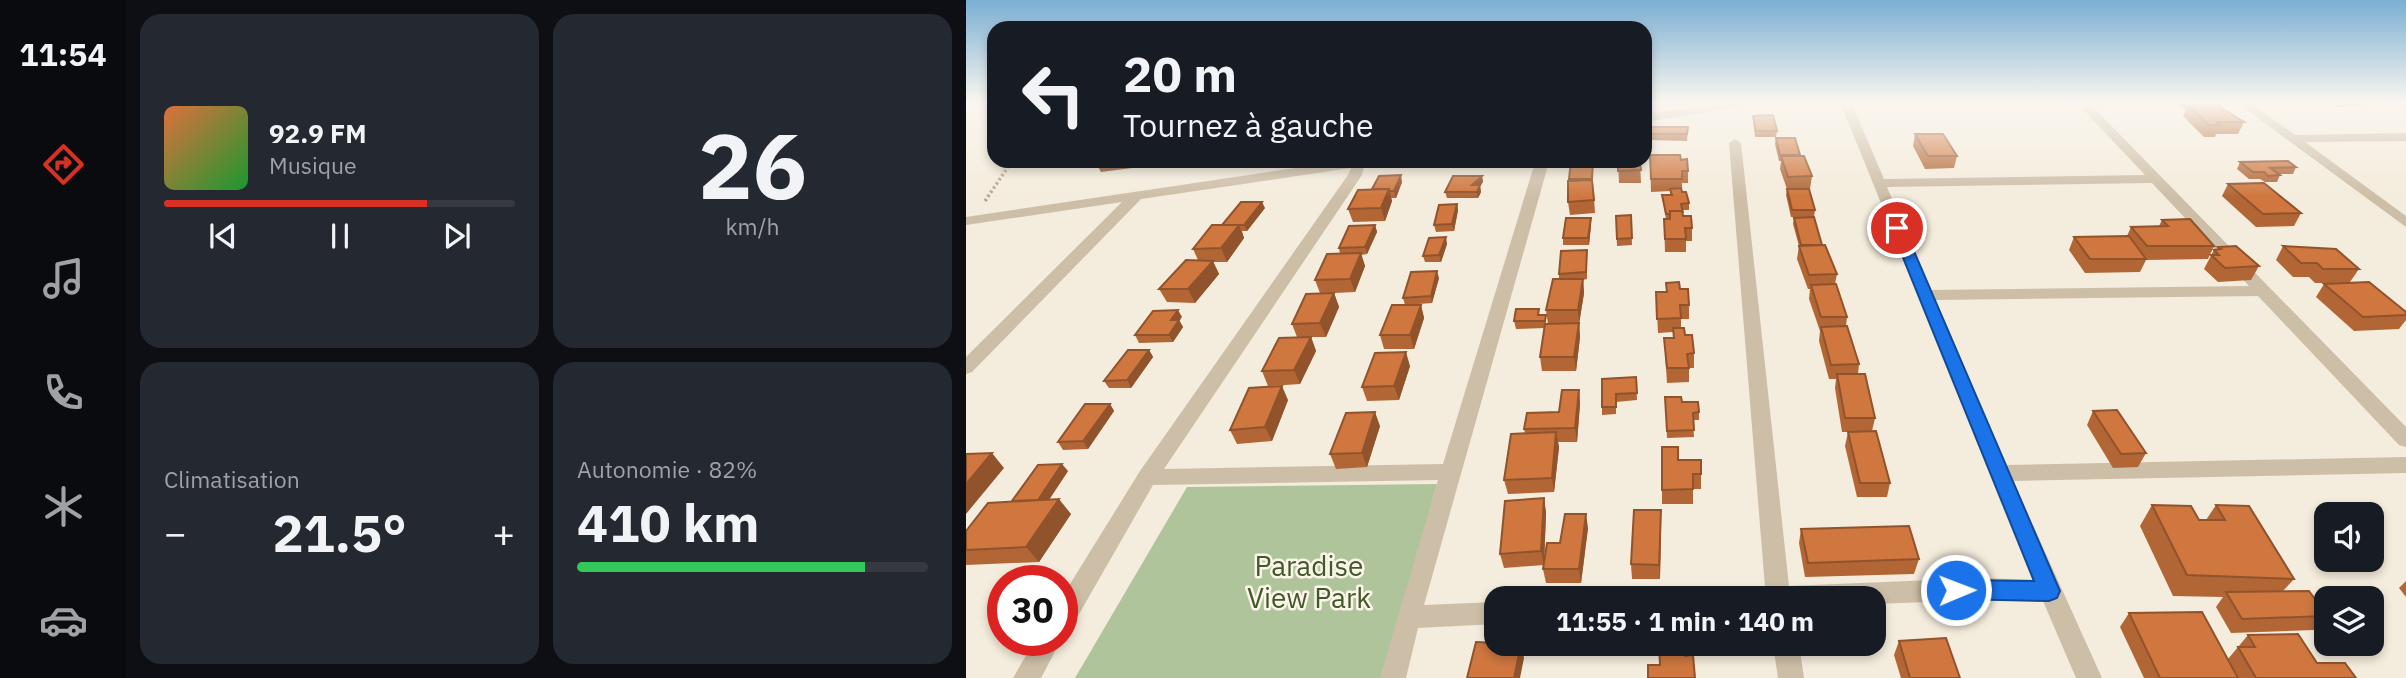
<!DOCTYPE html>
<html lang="fr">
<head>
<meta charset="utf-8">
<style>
	body { margin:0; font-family:"IBM Plex Sans",sans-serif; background:#242831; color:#f1f3f6; height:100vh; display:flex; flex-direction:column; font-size:26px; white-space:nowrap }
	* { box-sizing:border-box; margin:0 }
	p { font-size:23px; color:#9ea1a6 }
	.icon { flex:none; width:38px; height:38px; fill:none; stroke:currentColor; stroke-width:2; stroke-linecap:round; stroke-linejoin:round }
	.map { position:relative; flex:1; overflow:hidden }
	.side { display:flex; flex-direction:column; gap:14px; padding:14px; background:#0d0f14; width:840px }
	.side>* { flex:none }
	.hud { position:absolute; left:21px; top:21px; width:665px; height:147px; border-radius:21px; box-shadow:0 4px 10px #0003; background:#171b24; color:#f1f3f6; overflow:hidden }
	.tools { position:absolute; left:1348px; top:502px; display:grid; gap:14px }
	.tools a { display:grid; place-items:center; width:70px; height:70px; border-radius:14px; background:#171b24; box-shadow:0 4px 10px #0003; font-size:35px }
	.speed { position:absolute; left:21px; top:565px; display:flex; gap:14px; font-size:35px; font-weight:700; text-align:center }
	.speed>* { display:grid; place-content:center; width:91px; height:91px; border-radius:50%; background:#171b24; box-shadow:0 4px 10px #0003; line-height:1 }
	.speed .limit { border:10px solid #d22; background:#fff; color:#111 }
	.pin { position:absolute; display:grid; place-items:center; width:60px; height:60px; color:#fff; margin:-30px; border:4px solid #fff; border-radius:50%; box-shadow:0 2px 7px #0007 }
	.me { position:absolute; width:77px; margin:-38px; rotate:89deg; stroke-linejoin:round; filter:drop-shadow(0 0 5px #0008) }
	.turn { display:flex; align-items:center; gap:24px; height:147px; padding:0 21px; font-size:32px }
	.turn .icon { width:91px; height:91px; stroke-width:2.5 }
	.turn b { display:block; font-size:49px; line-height:60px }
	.big { font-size:52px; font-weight:700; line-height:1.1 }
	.side .card { flex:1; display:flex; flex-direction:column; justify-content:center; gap:10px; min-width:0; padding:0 24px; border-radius:21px; background:#242831 }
	.side .dial { align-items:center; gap:0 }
	.dial b { font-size:91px; line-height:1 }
	.song { display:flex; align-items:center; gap:21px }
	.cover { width:84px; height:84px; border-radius:10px; background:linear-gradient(135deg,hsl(20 70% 55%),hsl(130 70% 35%)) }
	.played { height:7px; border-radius:4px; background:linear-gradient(90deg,#d93025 75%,#363941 75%) }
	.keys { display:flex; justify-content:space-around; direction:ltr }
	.heat { display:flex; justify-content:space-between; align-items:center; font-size:38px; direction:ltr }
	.charge { height:10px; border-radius:5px; background:linear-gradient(90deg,#34c759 82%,#363941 0) }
	.side .tiles { flex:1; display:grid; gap:14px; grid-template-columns:repeat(2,1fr) }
	.trip { position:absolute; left:518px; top:586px; width:402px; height:70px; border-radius:21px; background:#171b24; box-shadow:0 4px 10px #0003; font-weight:700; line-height:70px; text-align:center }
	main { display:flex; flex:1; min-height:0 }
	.tabs { display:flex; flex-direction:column; width:126px; justify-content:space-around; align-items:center; background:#090b0e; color:#9ea1a6 }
	.tabs .icon { width:49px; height:49px }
	.tabs .selected { color:#d93025 }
	.tabs b { font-size:32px; color:#f1f3f6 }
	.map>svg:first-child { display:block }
	.green { fill:#b0c49b }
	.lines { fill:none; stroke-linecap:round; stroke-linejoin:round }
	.path { stroke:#b9a891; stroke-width:3.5; stroke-dasharray:2.5 2.5; stroke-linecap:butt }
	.minor { fill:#cdbea7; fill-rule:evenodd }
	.wall { fill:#b26636 }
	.shaded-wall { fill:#91532c }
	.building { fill:#cf773f; stroke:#91532c; stroke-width:2 }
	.route { fill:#1a73e8; stroke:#114b97; stroke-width:2 }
	.labels { text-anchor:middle; stroke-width:5; stroke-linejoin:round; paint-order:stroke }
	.near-park-label { font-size:28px; fill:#41592a; stroke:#fbf5e9 }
</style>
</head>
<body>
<main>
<nav class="tabs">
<b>11:54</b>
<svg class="icon selected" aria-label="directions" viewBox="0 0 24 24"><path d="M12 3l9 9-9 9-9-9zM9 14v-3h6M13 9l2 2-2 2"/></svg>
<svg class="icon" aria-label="music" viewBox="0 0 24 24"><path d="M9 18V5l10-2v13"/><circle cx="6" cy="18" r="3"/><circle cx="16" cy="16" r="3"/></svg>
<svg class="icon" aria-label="phone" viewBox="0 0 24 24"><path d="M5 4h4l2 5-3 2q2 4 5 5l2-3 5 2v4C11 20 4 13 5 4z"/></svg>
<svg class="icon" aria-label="climate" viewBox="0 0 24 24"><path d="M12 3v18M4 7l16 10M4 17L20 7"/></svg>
<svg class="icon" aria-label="car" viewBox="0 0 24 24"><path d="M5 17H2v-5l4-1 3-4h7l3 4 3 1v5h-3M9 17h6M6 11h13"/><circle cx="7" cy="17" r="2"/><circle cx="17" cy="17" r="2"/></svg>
</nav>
<section class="side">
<div class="tiles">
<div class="card">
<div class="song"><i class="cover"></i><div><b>92.9 FM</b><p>Musique</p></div></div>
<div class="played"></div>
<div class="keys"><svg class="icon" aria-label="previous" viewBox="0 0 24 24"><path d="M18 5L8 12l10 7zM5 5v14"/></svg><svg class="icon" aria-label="pause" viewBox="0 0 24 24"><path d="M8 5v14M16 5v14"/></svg><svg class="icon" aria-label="next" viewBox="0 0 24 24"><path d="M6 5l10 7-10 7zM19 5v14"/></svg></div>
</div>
<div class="card dial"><b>26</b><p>km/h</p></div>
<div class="card"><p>Climatisation</p>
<div class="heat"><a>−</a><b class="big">21.5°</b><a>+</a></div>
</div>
<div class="card"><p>Autonomie · 82%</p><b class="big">410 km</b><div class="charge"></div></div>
</div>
</section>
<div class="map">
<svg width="1440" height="678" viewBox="0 0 1440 678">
	<rect width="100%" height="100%" fill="#f4ecdc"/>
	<!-- green -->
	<polygon class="green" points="471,484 416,678 109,678 221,487"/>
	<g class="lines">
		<!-- path -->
		<polyline class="path" points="19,201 46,161"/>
		<!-- minor -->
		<g class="minor">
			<polygon points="763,102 790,102 784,105 679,122 679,114"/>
			<path d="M874 102H885L918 179 1179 175 1110 102H1122L1440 427V447L1433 445 1292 296 969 300 1040 465 1440 457V473L1047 481 1136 678H1110L1077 601 1015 600 908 604V598H784L787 590 799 587 763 143 769 139 775 143 823 586 1015 578 1068 580ZM1186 183 1283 286 965 290 921 187Z"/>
			<polygon points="1270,102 1283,102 1329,135 1440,133 1440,141 1339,142 1440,216 1440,227"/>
			<polygon points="1426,102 1440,102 1440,109"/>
			<polygon points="377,161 409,161 398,166 396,175 198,469 477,464 567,169 574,165 579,166 581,169 458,605 530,602 530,624 452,628 440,678 414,678 472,480 187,485 105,628 96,631 96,597 174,471 382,175 385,168 175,199 6,372 0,374 0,357 156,202 0,225 0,217"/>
			<polygon points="69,640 95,640 75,678 47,678"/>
			<polygon points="807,644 833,644 838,678 812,678"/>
		</g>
	</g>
	<!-- wall -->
	<g class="wall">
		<polygon points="1126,102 1151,102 1151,104 1129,105"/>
		<polygon points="1210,102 1257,102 1255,107 1278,122 1272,134 1250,134 1249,137 1238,137 1217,116 1220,110"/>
		<polygon points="1364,102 1407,102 1405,104 1373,107"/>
		<polygon points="787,116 811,131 810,137 789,137 787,121"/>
		<polygon points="722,127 721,141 681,140 681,134"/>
		<polygon points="949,134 991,156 988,168 959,169 947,146"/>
		<polygon points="810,138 834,156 846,176 844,189 837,189 849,210 848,217 825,217 820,195 821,189 814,169 815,161 813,161 809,144"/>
		<polygon points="684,155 715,160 722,171 722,183 716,183 716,191 715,191 723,203 723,210 717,210 717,216 726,228 726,241 720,241 720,252 699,252 698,219 700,219 696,195 704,195 704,191 685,192"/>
		<polygon points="471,161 504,161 502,167 472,168"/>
		<polygon points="627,161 627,182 629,213 604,215 602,202 603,179"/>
		<polygon points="652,161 674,161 675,183 653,183"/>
		<polygon points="1274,162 1330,167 1327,174 1312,174 1314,175 1311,182 1299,182 1294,179 1283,179 1271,169"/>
		<polygon points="516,176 517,182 514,186 515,192 512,198 481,198 479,192"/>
		<polygon points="436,182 430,198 425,198 426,201 419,221 387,222 382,209 406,189"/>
		<polygon points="1262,184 1335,213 1328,226 1290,227 1256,196"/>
		<polygon points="491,204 492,210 488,231 470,232 468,225"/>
		<polygon points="299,208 281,231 276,231 278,238 261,262 247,262 253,274 229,303 201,302 193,289 232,260 227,249 257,225"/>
		<polygon points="665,215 666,245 651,246 650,216"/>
		<polygon points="625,218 625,225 623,245 597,245 597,238"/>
		<polygon points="828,218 856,245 871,274 869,284 881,317 880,326 893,364 892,374 909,418 906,431 924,483 921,497 891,497 879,446 882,432 876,432 869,388 870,379 863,379 853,341 854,331 843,299 844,289 842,289 831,259 833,246 827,224"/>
		<polygon points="1196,220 1248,246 1242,259 1180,260 1174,272 1119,273 1103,250 1108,237 1161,236 1165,227 1193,226"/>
		<polygon points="409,225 411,232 401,254 395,255 399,266 389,292 368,293 373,307 360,337 345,337 350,351 334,384 302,386 296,371 331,337 326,324 354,293 349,280 374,254 373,248"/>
		<polygon points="481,244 475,262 459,262 457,256"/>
		<polygon points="1317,246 1393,269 1384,282 1440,312 1440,320 1433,329 1388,331 1350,297 1358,284 1383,283 1349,283 1343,277 1327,277 1310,260"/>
		<polygon points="1252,247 1293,266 1285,280 1252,282 1238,269 1248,250 1251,250"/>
		<polygon points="621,257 621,279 617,280 618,293 613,324 614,337 610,371 576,371 574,357 579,328 550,329 548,321 574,315 580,315 580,324 582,324 580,310 593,279 593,274"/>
		<polygon points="473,278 466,303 439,305 437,298"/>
		<polygon points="700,283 714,289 723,305 723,319 715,319 715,328 728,353 728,368 723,368 723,382 701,383 698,338 707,338 707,332 692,333 690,292 700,292"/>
		<polygon points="455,305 458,318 448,349 418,349 414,335"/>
		<polygon points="216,317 213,320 217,327 207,342 173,343 169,335"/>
		<polygon points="183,350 187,357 165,388 143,388 138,381"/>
		<polygon points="444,366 433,400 401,401 396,387"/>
		<polygon points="670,377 671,400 650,402 650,414 636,415 636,407"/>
		<polygon points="613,390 614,404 611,442 592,442 593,447 588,492 542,494 538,480 559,433 558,429 593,412"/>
		<polygon points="699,397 716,402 733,412 733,420 727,420 728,437 701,438"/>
		<polygon points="322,400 306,441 271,444 264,430"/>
		<polygon points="144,404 148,411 122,449 97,450 92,442"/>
		<polygon points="1127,411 1180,453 1172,467 1147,468 1121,425"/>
		<polygon points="414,426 401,467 370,469 364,454"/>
		<polygon points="696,447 712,460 735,474 735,489 727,489 727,504 696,504"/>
		<polygon points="102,471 83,500 105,514 73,562 0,565 0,531 46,501"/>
		<polygon points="578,498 580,513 578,565 538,568 534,554"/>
		<polygon points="1186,505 1233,520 1240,520 1250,505 1328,579 1317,591 1360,614 1360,617 1348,630 1265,633 1250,607 1257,597 1207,596 1174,526"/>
		<polygon points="695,524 694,579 666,579 665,564"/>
		<polygon points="622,528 615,583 580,583 577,569 594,543"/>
		<polygon points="835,529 953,559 948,574 839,577 833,543"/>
		<polygon points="1440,581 1440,597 1433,588"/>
		<polygon points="1163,613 1262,659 1282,635 1390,678 1178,678 1154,627"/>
		<polygon points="933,641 994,678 935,678 928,655"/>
	</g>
	<!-- shaded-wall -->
	<g class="shaded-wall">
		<polygon points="1376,102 1407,102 1405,104 1373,107"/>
		<polygon points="122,161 178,161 174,167 135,172 131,165 124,165"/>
		<polygon points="435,175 436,182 430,198 428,191"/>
		<polygon points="516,176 517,182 514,186 515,192 512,198 511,192 506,185"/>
		<polygon points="423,189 426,201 419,221 415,208"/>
		<polygon points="296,202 299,208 281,231 278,225"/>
		<polygon points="491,204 492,210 488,231 486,224"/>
		<polygon points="625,218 625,225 623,245 622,238"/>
		<polygon points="273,225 278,238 261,262 255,248"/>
		<polygon points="409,225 411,232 401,254 399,247"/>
		<polygon points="480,237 481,244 475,262 473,255"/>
		<polygon points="395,253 399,266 389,292 384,279"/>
		<polygon points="247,261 253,274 229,303 222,289"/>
		<polygon points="471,271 473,278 466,303 465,296"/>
		<polygon points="617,279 618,293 613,324 612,310"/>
		<polygon points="368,293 373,307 360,337 354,323"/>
		<polygon points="455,305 458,318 448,349 444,335"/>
		<polygon points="212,310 216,317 213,320 217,327 207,342 203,335 205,320"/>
		<polygon points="613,323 614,337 610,371 608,357"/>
		<polygon points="345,337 350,351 334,384 328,370"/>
		<polygon points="183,350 187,357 165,388 161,380"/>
		<polygon points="440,352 444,366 433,400 428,386"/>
		<polygon points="316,386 322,400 306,441 299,427"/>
		<polygon points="613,390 614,404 611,442 609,428"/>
		<polygon points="144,404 148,411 122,449 117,441"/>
		<polygon points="409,412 414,426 401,467 396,453"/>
		<polygon points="590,432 593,447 588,492 586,478"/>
		<polygon points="26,453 38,468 0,514 0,484"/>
		<polygon points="96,464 102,471 78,507 72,500"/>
		<polygon points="578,498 580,513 578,565 575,551"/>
		<polygon points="93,499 105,514 73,562 60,547"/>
		<polygon points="695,510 695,524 694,579 693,565"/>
		<polygon points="620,514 622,528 615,583 613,569"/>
		<polygon points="555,644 558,658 554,678 548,678"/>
	</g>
	<!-- building -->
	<g class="building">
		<polygon points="1222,105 1251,105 1278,122 1251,122 1254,125 1243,125"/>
		<polygon points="807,115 811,131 790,131 787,116"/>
		<polygon points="682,127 722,127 721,134 681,134"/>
		<polygon points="949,134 977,134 991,156 962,156"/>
		<polygon points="810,138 829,138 834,155 814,155"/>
		<polygon points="684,155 714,155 715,160 721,159 722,171 716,171 716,179 685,179"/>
		<polygon points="815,156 838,156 846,176 822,177"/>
		<polygon points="605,161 627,161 626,179 603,179"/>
		<polygon points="652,161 674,161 675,170 652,171"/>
		<polygon points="1322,161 1330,167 1304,168 1314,175 1302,176 1298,172 1287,172 1274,162"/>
		<polygon points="435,175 428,191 423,191 423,189 406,189 413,176"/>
		<polygon points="487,176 516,176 506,185 514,185 511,192 479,192"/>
		<polygon points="626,180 628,200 602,202 602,181"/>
		<polygon points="1298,183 1335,213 1297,214 1262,184"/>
		<polygon points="715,188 716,192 720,192 723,203 715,204 717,213 716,211 704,211 704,214 700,214 696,195 706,195 704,189"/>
		<polygon points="423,189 415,208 382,209 392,190"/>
		<polygon points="821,189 843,189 849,210 826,210"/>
		<polygon points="275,202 296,202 278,225 256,225"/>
		<polygon points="491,204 486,224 468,225 473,205"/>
		<polygon points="704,211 716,211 717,216 725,216 726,228 719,228 720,239 699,239 698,219 704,219"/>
		<polygon points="665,215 666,238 651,239 650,216"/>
		<polygon points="848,217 856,245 835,245 828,218"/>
		<polygon points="600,218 625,218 622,238 597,238"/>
		<polygon points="1224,219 1248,246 1181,246 1165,227 1202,226 1196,220"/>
		<polygon points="246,225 273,225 255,248 227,249"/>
		<polygon points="409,225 399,247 373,248 383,226"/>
		<polygon points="1163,236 1180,259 1124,259 1108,237"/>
		<polygon points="480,237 473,255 457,256 463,238"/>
		<polygon points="859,245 871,274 843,275 833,246"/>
		<polygon points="1270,246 1293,266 1259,268 1245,255 1253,255 1248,250 1255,249 1252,247"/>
		<polygon points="1317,246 1370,249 1393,269 1357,269 1351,263 1335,263"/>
		<polygon points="621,250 620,272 593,274 595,251"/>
		<polygon points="395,253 384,279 349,280 361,254"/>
		<polygon points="220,260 247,261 222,289 193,289"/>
		<polygon points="471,271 465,296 437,298 445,272"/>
		<polygon points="587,279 617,279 612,310 580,310"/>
		<polygon points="713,282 714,289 722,289 723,305 714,305 715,318 691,319 690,292 701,292 700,283"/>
		<polygon points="1403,282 1440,312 1440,315 1397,317 1358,284"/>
		<polygon points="870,284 881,317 855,317 845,285"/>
		<polygon points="368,293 354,323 326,324 340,294"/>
		<polygon points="426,305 455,305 444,335 414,335"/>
		<polygon points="550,309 573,309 572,315 580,315 579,321 548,321"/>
		<polygon points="212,310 205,320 213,320 203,335 169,335 187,311"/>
		<polygon points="613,323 608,357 574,357 579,324"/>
		<polygon points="881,326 893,364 865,365 855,327"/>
		<polygon points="707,328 718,328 719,335 726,335 728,353 721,354 723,368 701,368 698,338 708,338"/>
		<polygon points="345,337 328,370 296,371 313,338"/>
		<polygon points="162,350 183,350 161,380 138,381"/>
		<polygon points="440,352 428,386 396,387 409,353"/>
		<polygon points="871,374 899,374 909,418 879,418"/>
		<polygon points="670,377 671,393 650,394 650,407 636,407 636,379"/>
		<polygon points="316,386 299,427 264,430 283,388"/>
		<polygon points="596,390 613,390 609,428 558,429 561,413 593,412"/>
		<polygon points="699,397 715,397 716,402 732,402 733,412 727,413 728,430 701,431"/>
		<polygon points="119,404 144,404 117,441 92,442"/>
		<polygon points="1151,410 1180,453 1155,454 1127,411"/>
		<polygon points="409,412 396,453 364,454 380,413"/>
		<polygon points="910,431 924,483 894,483 882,432"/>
		<polygon points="590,432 586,478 538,480 545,434"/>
		<polygon points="696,447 712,447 712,460 735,460 735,474 727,474 727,489 696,490"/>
		<polygon points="26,453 0,484 0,454"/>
		<polygon points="96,464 72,500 46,501 72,465"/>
		<polygon points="578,498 575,551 534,554 539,501"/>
		<polygon points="93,499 60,547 0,550 0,531 22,503"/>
		<polygon points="1186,505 1225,506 1233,520 1259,520 1250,505 1283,506 1328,579 1221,575"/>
		<polygon points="668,510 695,510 693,565 665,564"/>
		<polygon points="599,514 620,514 613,569 577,569 581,543 594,543"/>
		<polygon points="943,526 953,559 842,563 835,529"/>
		<polygon points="1343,591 1360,614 1360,616 1276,619 1260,592"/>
		<polygon points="1236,612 1272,678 1194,678 1163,613"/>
		<polygon points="1332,634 1351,663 1379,663 1390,678 1290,678 1272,647 1289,647 1282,635"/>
		<polygon points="980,638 994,678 944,678 933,641"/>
		<polygon points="510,642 530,643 530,644 555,644 548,678 501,678"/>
		<polygon points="693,644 718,644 719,656 727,655 729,678 682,678 682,665 694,665"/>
	</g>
	<!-- sky -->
	<linearGradient id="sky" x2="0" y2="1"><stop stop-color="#7bafd3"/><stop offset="0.52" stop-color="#faf6ef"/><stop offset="1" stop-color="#faf6ef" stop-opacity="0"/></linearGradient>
	<rect width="1440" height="197" fill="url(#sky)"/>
	<!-- route -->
	<polygon class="route" points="931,224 938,228 1094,591 1091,598 1083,601 990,599 982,597 979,590 982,583 990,580 1068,581 925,228"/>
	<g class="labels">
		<!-- near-park labels -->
		<g class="near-park-label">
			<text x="343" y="576">Paradise<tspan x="343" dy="32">View Park</tspan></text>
		</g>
	</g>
</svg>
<div class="tools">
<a><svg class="icon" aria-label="sound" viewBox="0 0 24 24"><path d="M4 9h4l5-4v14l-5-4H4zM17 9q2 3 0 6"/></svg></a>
<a><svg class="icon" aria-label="layers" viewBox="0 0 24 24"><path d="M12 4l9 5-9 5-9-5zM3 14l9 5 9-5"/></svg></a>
</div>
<div class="speed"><div class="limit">30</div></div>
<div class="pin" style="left:931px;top:228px;background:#d93025"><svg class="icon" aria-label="arrive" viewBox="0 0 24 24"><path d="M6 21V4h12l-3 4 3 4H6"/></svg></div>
<svg class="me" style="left:990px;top:590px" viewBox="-20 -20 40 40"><circle r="17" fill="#1a73e8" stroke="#fff" stroke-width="3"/><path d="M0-11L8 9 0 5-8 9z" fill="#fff"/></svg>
<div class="trip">11:55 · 1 min · 140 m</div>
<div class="hud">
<div class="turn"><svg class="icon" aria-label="left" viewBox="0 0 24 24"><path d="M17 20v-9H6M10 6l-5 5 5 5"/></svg><div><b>20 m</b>Tournez à gauche</div></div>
</div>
</div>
</main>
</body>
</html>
